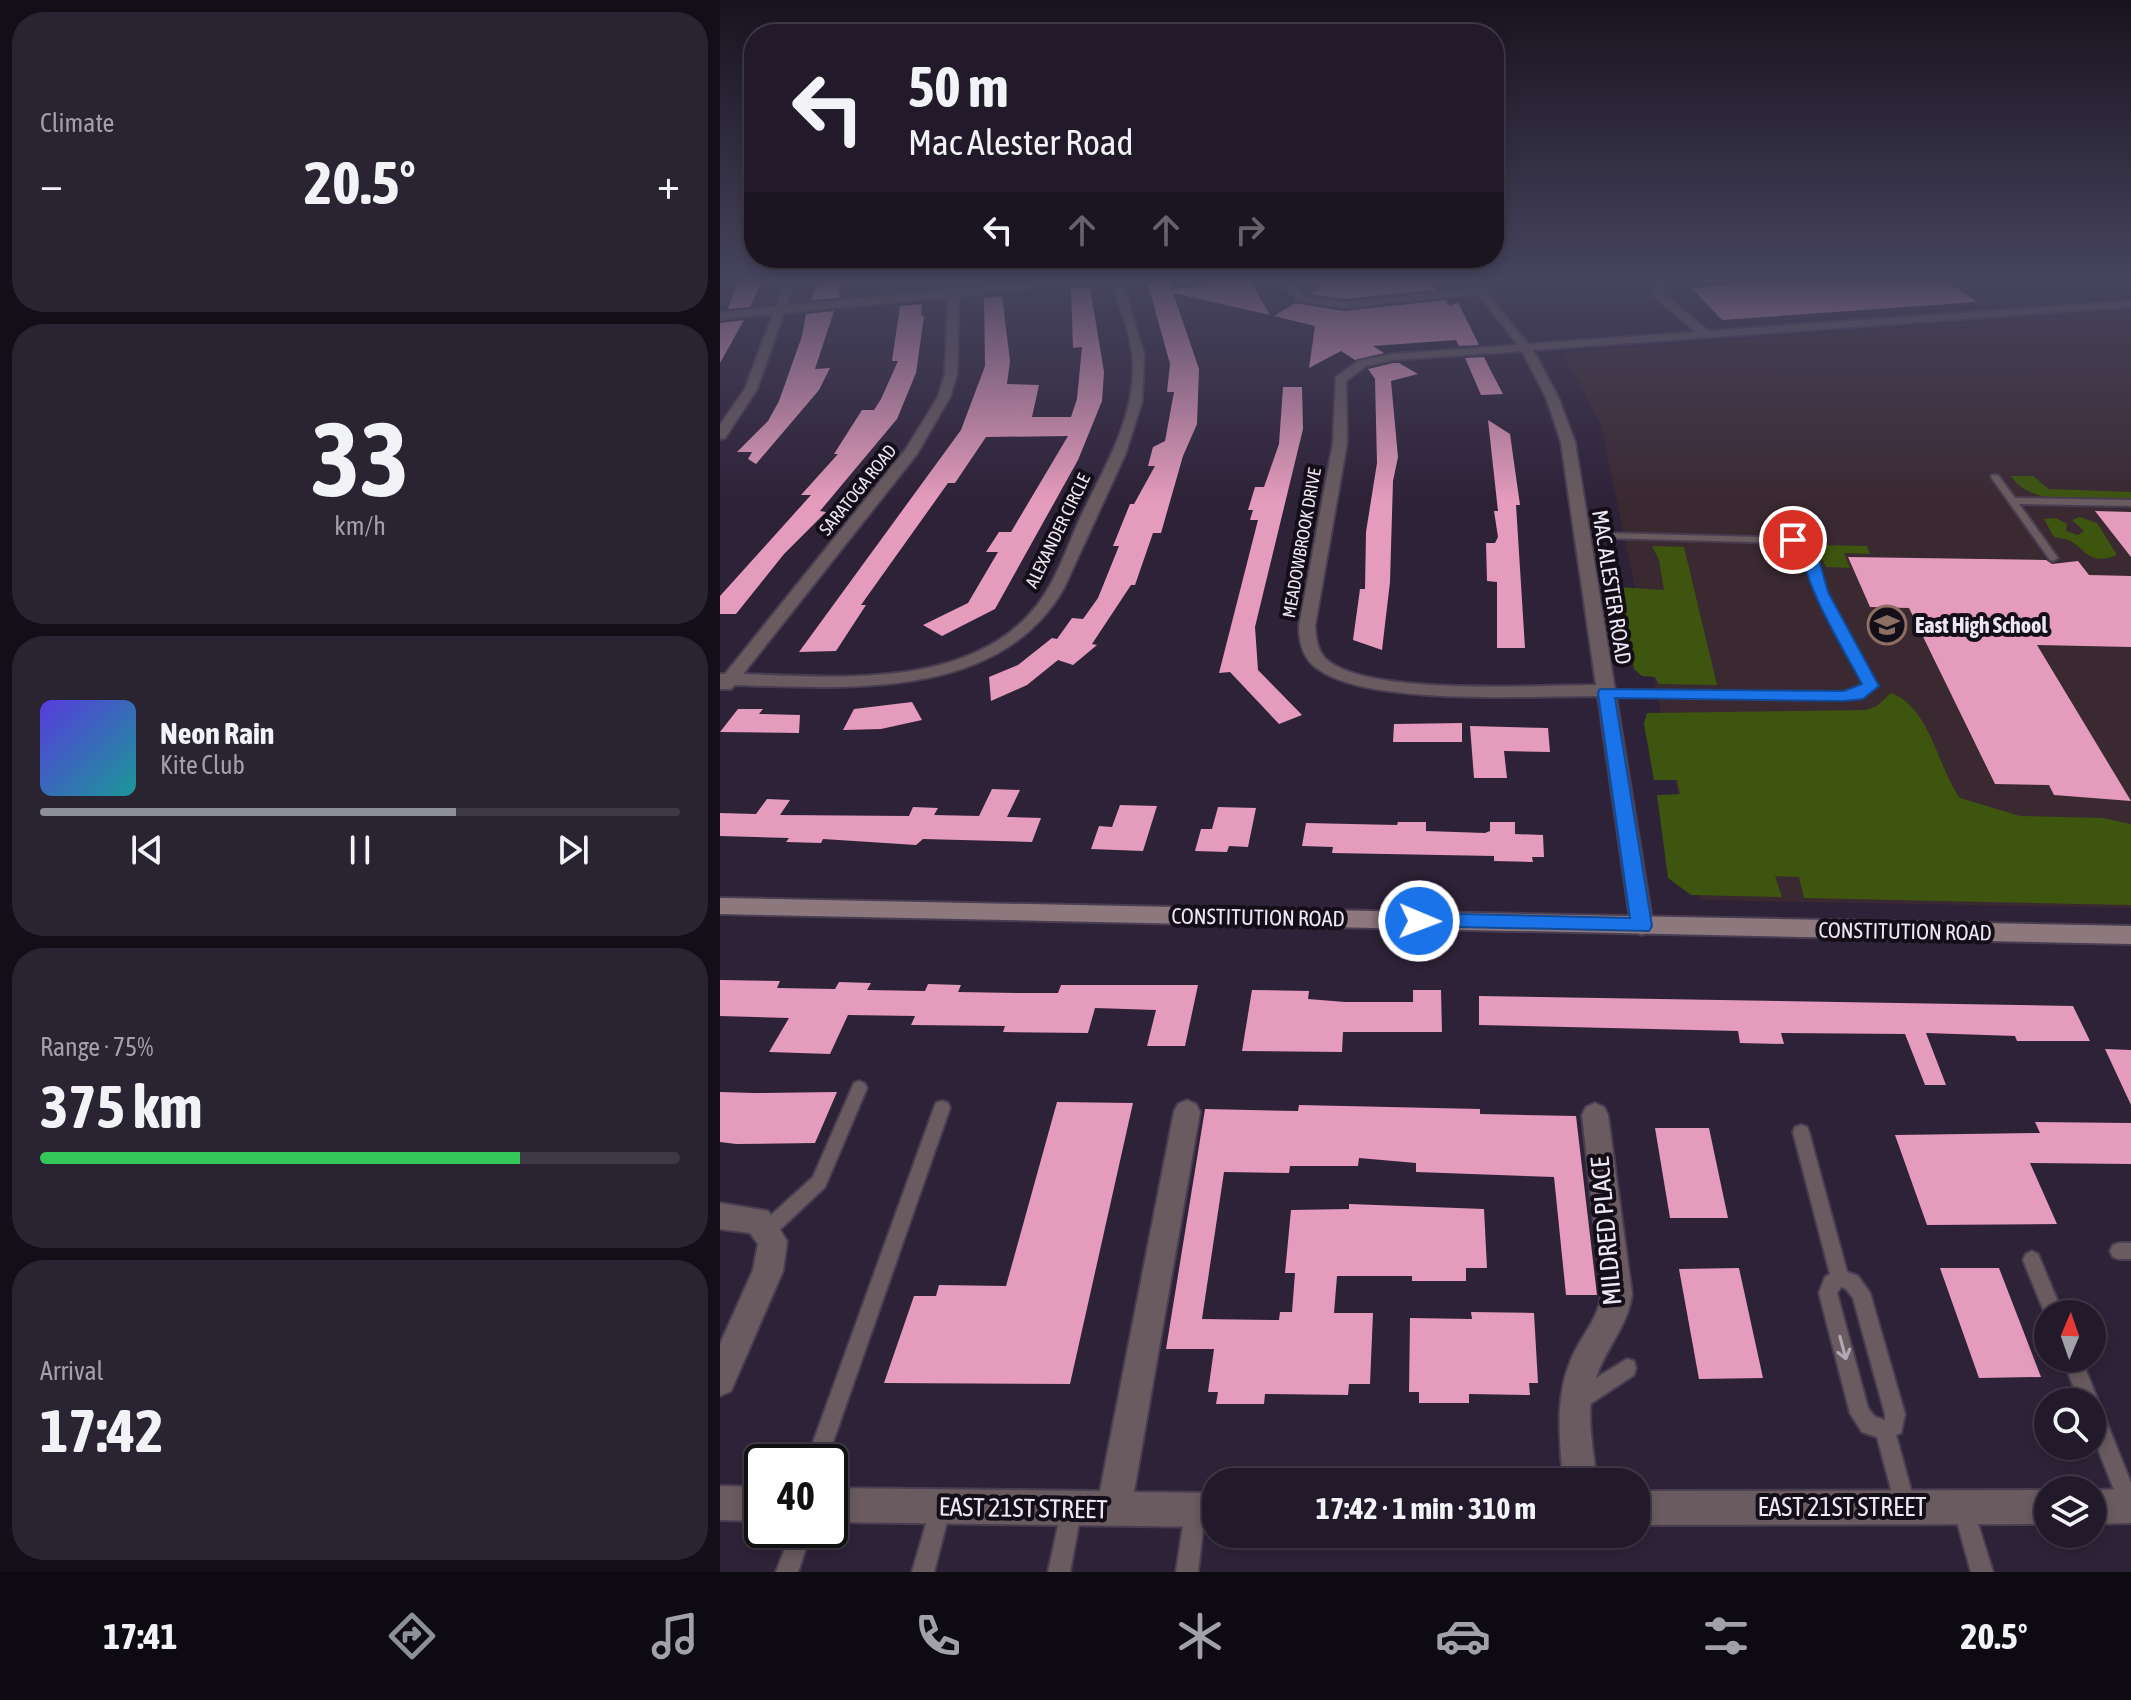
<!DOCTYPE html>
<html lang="en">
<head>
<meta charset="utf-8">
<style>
	body { margin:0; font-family:"Asap Condensed",sans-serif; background:#2a2332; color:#f1f3f6; height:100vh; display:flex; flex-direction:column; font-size:30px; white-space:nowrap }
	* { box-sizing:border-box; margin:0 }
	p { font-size:26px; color:#a2a1a8 }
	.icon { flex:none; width:44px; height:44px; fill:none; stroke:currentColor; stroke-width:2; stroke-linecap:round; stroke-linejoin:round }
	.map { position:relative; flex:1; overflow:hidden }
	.side { display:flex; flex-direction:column; gap:12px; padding:12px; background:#130e17; width:720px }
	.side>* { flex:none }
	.banner { position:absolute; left:24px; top:24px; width:760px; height:244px; border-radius:32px; box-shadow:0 4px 12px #0003,0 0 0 2px #3f3847; background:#221a2a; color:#f1f3f6; overflow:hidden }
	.needle { width:52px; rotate:2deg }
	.buttons { position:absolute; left:1314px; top:1300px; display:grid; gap:16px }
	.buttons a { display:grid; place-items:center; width:72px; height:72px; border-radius:50%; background:#221a2a; box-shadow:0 4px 12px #0003,0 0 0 2px #3f3847; font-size:40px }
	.speed { position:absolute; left:24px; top:1444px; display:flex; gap:16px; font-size:40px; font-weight:700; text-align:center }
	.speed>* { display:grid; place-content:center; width:104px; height:104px; border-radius:50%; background:#221a2a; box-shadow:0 4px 12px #0003,0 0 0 2px #3f3847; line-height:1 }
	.speed .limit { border:4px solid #111; border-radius:12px; background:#fff; color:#111 }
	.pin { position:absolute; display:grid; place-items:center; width:68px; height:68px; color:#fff; margin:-34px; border:4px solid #fff; border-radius:50%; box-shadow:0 2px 8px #0007 }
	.me { position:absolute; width:88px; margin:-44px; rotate:91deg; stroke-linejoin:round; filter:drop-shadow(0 0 6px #0008) }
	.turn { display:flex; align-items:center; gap:28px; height:168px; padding:0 32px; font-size:36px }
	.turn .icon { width:104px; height:104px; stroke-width:2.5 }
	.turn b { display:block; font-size:56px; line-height:68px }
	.lanes { display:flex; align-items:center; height:76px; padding:0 32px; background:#0003; justify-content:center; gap:40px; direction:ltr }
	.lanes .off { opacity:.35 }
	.big { font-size:60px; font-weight:700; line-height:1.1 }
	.side .tile { flex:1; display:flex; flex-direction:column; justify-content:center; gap:12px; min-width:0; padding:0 28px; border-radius:32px; background:#2a2332 }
	.side .dial { align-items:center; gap:0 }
	.dial b { font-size:104px; line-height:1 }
	.song { display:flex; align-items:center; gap:24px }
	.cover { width:96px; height:96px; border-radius:12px; background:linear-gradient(135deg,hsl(250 70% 55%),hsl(180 70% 35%)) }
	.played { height:8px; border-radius:4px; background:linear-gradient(90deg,#8c9099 65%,#3f3847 65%) }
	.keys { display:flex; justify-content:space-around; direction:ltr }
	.heat { display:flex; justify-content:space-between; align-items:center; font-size:44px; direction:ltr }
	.charge { height:12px; border-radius:6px; background:linear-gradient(90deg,#34c759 75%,#3f3847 0) }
	.trip { position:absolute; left:482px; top:1468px; width:448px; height:80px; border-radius:32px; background:#221a2a; box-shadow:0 4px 12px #0003,0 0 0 2px #3f3847; font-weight:700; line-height:80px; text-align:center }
	.tabs { display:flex; height:128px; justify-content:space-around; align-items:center; background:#0e0a11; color:#a2a1a8 }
	.tabs .icon { width:56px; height:56px }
	.tabs .selected { color:#8c9099 }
	.tabs b { font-size:36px; color:#f1f3f6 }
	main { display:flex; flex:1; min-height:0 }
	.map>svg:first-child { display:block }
	.education { fill:#3b2932 }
	.green { fill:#3d550f }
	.building { fill:#e59bbc }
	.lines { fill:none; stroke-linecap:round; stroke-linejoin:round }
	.lane-casing { stroke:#493d52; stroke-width:4 }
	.street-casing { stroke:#493d52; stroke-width:4 }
	.secondary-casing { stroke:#493d52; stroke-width:4 }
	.lane { fill:#695b5f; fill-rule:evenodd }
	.street { fill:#695b5f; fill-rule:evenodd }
	.secondary { fill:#8d787e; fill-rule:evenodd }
	.oneway { stroke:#b2a7b2 }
	.route { fill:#1a73e8; stroke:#114b97; stroke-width:2 }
	.labels { text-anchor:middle; stroke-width:8; stroke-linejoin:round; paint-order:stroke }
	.far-street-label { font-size:18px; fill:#ede6f5; stroke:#130e18 }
	.street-label { font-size:22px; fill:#ede6f5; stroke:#130e18 }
	.poi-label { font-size:22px; font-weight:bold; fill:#ede6f5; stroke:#130e18; text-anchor:start }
	.near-street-label { font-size:26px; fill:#ede6f5; stroke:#130e18 }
</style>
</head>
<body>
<main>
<section class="side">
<div class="tile"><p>Climate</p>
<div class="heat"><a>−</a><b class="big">20.5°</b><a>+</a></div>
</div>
<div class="tile dial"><b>33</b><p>km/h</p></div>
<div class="tile">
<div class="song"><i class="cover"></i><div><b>Neon Rain</b><p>Kite Club</p></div></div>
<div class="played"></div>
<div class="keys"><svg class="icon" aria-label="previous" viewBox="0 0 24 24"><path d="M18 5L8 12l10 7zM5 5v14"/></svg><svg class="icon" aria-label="pause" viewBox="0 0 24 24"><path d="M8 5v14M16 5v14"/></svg><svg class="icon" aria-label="next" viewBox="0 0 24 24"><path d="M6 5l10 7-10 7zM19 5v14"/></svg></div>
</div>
<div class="tile"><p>Range · 75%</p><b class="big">375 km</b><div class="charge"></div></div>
<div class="tile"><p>Arrival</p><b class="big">17:42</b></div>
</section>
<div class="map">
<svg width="1411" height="1572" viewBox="0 0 1411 1572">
	<rect width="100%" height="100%" fill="#2e2238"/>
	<!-- education -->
	<polygon class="education" points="1411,310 1411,908 980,900 881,425 843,353"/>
	<!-- green -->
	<g class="green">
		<path d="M1291 476H1313L1329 489 1411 492V499C1377 498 1311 509 1291 476Z"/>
		<path d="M1360 517 1377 523 1397 555C1368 567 1365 547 1348 540 1343 538 1339 538 1334 537L1324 519 1336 518 1347 524 1346 531 1358 535 1364 531 1352 520Z"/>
		<polygon points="1095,545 1147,546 1150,554 1124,553 1130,568 1106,567"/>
		<polygon points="932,546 964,547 997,685 939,684 935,677 922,676 914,669 899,587 944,590 939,560"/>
		<path d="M1171 693C1211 708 1217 767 1240 798L1300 816 1383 818 1411 824V905L1084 898 1079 877 1055 876 1062 897 971 895 948 878 937 795 960 794 957 780H934L924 724 927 713 1146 710 1157 706Z"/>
	</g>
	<!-- building -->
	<g class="building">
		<polygon points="18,281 42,281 30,307 8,309"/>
		<polygon points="427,281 449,281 479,369 477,424 463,456 441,533 433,533 415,585 411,585 372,644 377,645 353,665 338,660 307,685 271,701 269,677 298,665 332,638 337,639 352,618 363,619 378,598 399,546 393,546 410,504 414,504 435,466 428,466 433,447 445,441 454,392 447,392 450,364"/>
		<polygon points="688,281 709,281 716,290 624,299 590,294 608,282 640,286"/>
		<polygon points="1046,281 1230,283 1257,302 1002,320 972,288"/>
		<polygon points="531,282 550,315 453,293 453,289"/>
		<polygon points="120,284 119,298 91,300 97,286"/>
		<polygon points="370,287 384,372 382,401 358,460 275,609 222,636 203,625 248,603 278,552 266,552 279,532 291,532 348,436 266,437 235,483 228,483 141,605 146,605 116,651 79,652 241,430 265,366 264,298 282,296 290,361 287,384 319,385 312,417 351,417 357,399 362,347 353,348 351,289"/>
		<polygon points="725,300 730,306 738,302 759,345 739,346 736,340 653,346 664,353 635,360 621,351 589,368 595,326 554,316 575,303 624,311"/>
		<polygon points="202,304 201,315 204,316 196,373 177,419 100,511 106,512 64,554 16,614 0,614 0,596 91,495 81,495 118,454 114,454 142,410 154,410 161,399 178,361 172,361 180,306"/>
		<polygon points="114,311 95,369 110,368 99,390 36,464 28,459 32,452 17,452 48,421 59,401 82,336 86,314"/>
		<polygon points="24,320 0,363 0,323"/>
		<polygon points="764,357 771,371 783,394 761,395 745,358"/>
		<polygon points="673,363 679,363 698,374 671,381 678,457 673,481 670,582 662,650 633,640 640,589 645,589 646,532 657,463 655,379 648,369"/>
		<polygon points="563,387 582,387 583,429 535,627 538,670 582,715 559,724 510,672 499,673 538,520 530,520 533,510 528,510 535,487 544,487 559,444"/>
		<polygon points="768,420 790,434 800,505 796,505 805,648 777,648 777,582 767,581 766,543 775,543 778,537 774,511 778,511"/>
		<polygon points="1375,511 1411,512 1411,557"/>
		<polygon points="1128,557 1326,560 1332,564 1358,561 1369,575 1411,576 1411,647 1317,645 1411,801 1334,795 1329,785 1275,784 1189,608 1150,607"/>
		<polygon points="192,702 202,720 161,729 123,730 134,709"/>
		<polygon points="18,709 43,709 39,714 80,715 79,733 0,732"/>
		<polygon points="742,723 742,742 673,742 674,724"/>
		<polygon points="750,726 828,728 830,752 784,751 787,778 754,778"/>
		<polygon points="272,789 300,790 287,817 321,818 312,842 203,839 196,845 103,839 101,843 66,842 69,838 0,836 0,813 36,814 47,799 70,800 60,815 189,816 193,807 218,808 214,815 259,816"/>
		<polygon points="400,805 437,806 423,851 371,849 379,826 392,827"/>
		<polygon points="498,807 536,808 528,847 509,846 507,852 475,851 481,829 492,829"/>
		<polygon points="678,822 706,822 706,831 765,833 770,831 770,822 795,822 795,834 823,835 824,857 812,857 813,862 774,861 774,856 612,853 613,847 582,846 586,823 677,825"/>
		<polygon points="0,980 60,981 57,988 115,989 119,982 151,983 147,990 205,991 208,984 241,985 238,992 297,993 338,993 341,985 478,985 465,1046 427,1046 436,1010 375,1008 368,1033 283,1032 285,1026 191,1025 195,1016 128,1015 110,1054 49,1052 69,1018 0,1016"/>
		<polygon points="532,990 589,991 588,999 625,1002 693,1002 693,990 721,990 722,1032 623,1032 622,1052 522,1051"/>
		<polygon points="759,996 1353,1006 1370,1041 1297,1041 1295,1036 1206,1033 1226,1085 1205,1085 1185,1034 1061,1033 1064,1044 1020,1043 1018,1031 759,1025"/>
		<polygon points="1385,1049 1411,1050 1411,1105"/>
		<polygon points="0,1092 34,1093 117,1092 95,1143 16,1144 0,1142"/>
		<polygon points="337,1102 413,1103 350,1384 164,1383 194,1296 216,1296 219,1285 286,1286"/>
		<polygon points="579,1105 760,1109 760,1114 856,1116 877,1295 846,1295 834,1177 696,1172 696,1163 639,1158 638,1166 570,1166 569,1173 504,1172 482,1319 559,1320 560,1312 572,1312 575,1273 565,1273 571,1210 629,1209 629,1204 764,1209 767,1268 746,1268 746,1281 692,1281 692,1276 617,1276 614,1313 653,1313 650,1384 629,1384 628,1395 545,1394 544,1404 496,1404 498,1392 488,1392 494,1349 446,1349 485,1109 578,1111"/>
		<polygon points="1315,1122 1411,1123 1411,1164 1310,1163 1337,1224 1207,1225 1175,1135 1320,1133"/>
		<polygon points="935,1128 989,1128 1008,1218 950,1218"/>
		<polygon points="1019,1268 1043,1378 979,1379 959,1269"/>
		<polygon points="1220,1268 1279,1268 1321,1377 1259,1378"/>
		<polygon points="751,1312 814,1313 818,1383 809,1383 810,1395 749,1394 749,1403 699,1403 699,1392 689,1392 690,1318 752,1319"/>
	</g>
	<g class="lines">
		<defs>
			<g id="lane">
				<polygon points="1272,475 1278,475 1295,498 1411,500 1411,506 1299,504 1338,558 1333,561 1330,560 1271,477"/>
				<path d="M885 533 1076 538C1102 557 1096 572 1108 597 1124 627 1140 656 1155 686L1141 697 1124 699 882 695 881 693 886 690 1124 693 1134 692 1144 685 1096 592 1087 560 1081 550 1071 543 882 538V534Z"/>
				<polygon points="139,1081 144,1083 147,1088 105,1187 51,1238 45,1240 39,1238 36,1232 39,1226 93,1177 134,1083"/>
				<polygon points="222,1101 228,1103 230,1108 106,1462 86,1462 214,1108 216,1103"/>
				<path d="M1081 1125 1087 1127 1089 1132 1127 1272 1138 1276 1150 1293 1185 1414 1181 1433 1176 1435 1195 1504 1192 1511 1185 1514 1178 1511 1175 1504 1157 1437 1142 1432 1130 1413 1099 1293 1105 1277 1110 1274 1073 1132 1075 1127ZM1121 1287 1126 1289 1133 1298 1165 1414V1420L1155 1417 1148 1408 1117 1293Z"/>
				<polygon points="1399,1243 1411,1243 1411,1259 1399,1259 1393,1257 1390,1251 1393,1245"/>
				<polygon points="1312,1251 1318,1254 1343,1314 1328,1314 1328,1321 1303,1260 1306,1254"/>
				<polygon points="1343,1358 1361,1358 1411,1483 1411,1512 1402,1510 1372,1434 1372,1402 1359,1402"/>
				<polygon points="907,1359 914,1361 916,1368 914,1375 867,1406 860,1409 853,1406 850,1399 853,1392"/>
				<polygon points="220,1500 227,1503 230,1510 214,1572 192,1572 210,1510 213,1503"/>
				<polygon points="1244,1501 1251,1504 1254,1511 1273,1572 1251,1572 1234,1511 1237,1504"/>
				<polygon points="351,1502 358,1505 361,1512 350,1572 328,1572 341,1512 344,1505"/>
				<polygon points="475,1502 482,1505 485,1512 478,1572 456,1572 465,1512 468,1505"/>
				<polygon points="72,1530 92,1530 78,1572 56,1572"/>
			</g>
			<g id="street">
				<path d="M65 281H75L66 306 229 290V281H239V289L322 281H362L239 296 237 374 230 397 197 454 23 674C118 677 252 690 318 604 340 575 350 537 366 506 388 461 415 415 413 363 412 335 399 308 392 281H402L424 354 422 402 405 455 344 588C280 701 125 688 15 685L11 689H0V674H5L186 449 218 397 225 374 228 297 64 313 37 389 5 438 0 439V425L25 389 53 314 0 319V313L55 307Z"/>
				<path d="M560 281H571L584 296 624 302 753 289 747 281H758L808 344 976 332 935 297 933 289 940 281H951L943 290 944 294 988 331 1411 301V307L813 350 838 397 855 442 933 926 930 932 922 935 914 932 911 926 878 696C814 696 647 706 598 669 583 659 579 643 579 626L613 443 616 377 638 361 673 354 798 345 758 294 624 308 577 301ZM802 351 826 397 841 442 876 685C818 685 649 696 607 660 597 651 596 638 595 626L627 443 626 381 646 366 673 360Z"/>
				<polygon points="467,1100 476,1104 480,1112 414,1492 496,1493 496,1527 110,1522 110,1488 380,1491 454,1112 458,1104"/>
				<path d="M875 1103 884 1107 888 1115 912 1294C908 1326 887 1346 877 1375 864 1408 873 1448 877 1482H843C840 1439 834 1398 852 1357 862 1335 878 1319 882 1294L862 1115 866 1107Z"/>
				<polygon points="0,1203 48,1211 67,1241 63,1271 11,1391 0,1396 0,1344 33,1270 38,1244 30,1233 0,1229"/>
				<polygon points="0,1486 42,1487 42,1521 0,1520"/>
				<polygon points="1411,1489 1411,1523 1372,1524 1372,1490"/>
				<polygon points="1328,1490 1328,1524 916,1525 916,1491"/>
			</g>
			<polygon id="secondary" points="0,898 1411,926 1411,944 0,914"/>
		</defs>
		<!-- lane casing -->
		<use href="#lane" class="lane-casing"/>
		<!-- street casing -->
		<use href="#street" class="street-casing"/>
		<!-- secondary casing -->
		<use href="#secondary" class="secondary-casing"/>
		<!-- lane -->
		<use href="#lane" class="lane"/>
		<!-- street -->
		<use href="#street" class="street"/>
		<!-- secondary -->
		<use href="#secondary" class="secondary"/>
	</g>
	<!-- one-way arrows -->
	<defs><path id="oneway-shaft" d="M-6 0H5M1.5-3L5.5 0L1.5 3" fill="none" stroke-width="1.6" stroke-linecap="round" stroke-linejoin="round" transform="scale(2)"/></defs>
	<use class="oneway" href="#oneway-shaft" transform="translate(1123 1348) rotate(75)"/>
	<!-- sky -->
	<linearGradient id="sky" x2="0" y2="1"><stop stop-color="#19131f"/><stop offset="0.56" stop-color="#46445e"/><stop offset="1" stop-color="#46445e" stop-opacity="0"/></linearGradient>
	<rect width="1411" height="501" fill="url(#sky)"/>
	<!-- route -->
	<path class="route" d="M1073 536 1089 545 1099 560 1108 592 1159 686 1143 699 1124 701 895 698 932 926 929 931 692 926 689 921 699 913 910 918 878 693 880 689 1124 691 1142 684C1126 654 1108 625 1095 594 1082 565 1090 565 1066 540Z"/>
	<!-- icons -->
	<defs>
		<symbol id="school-ring" viewBox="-11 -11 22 22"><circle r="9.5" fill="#130e18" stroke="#8d6e63" stroke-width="1.5"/><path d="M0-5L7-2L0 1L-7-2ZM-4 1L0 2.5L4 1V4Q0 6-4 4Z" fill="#8d6e63"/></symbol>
	</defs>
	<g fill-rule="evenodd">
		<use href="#school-ring" x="1145" y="603" width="44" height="44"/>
	</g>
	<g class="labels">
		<!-- far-street labels -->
		<g class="far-street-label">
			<text transform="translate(138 490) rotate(-51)" y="6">SARATOGA ROAD</text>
			<text transform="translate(338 531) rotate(-64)" y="6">ALEXANDER CIRCLE</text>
			<text transform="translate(582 543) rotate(-80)" y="6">MEADOWBROOK DRIVE</text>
		</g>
		<!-- street labels -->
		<g class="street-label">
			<text transform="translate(892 587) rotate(81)" y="8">MAC ALESTER ROAD</text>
			<text transform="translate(538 917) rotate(1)" y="8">CONSTITUTION ROAD</text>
			<text transform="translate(1185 931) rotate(1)" y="8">CONSTITUTION ROAD</text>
		</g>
		<!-- poi labels -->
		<g class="poi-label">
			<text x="1195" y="633">East High School</text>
		</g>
		<!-- near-street labels -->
		<g class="near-street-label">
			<text transform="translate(886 1231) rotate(-95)" y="9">MILDRED PLACE</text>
			<text x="1122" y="1516">EAST 21ST STREET</text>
			<text transform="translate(303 1508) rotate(1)" y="9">EAST 21ST STREET</text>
		</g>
	</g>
</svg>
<div class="buttons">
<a><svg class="needle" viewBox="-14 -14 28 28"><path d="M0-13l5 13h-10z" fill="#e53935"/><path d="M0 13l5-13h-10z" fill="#a2a1a8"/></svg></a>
<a><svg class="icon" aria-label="search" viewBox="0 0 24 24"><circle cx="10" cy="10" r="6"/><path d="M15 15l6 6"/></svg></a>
<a><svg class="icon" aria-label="layers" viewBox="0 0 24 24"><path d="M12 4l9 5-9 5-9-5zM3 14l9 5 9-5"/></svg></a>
</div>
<div class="speed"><div class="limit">40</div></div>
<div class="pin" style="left:1073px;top:540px;background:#d93025"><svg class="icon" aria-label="arrive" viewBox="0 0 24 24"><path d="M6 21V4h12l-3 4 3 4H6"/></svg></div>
<svg class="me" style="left:699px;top:921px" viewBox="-20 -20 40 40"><circle r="17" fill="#1a73e8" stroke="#fff" stroke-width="3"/><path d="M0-11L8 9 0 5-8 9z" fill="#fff"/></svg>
<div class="trip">17:42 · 1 min · 310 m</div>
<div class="banner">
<div class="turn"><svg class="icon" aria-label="left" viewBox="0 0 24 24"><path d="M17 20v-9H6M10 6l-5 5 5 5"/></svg><div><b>50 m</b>Mac Alester Road</div></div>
<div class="lanes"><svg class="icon" aria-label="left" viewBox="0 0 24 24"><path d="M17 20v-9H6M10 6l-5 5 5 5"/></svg><svg class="icon off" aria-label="ahead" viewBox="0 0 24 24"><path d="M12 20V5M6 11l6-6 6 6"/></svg><svg class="icon off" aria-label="ahead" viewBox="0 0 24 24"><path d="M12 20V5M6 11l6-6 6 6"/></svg><svg class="icon off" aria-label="right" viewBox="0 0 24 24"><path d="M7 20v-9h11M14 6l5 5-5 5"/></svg></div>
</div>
</div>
</main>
<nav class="tabs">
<b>17:41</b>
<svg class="icon selected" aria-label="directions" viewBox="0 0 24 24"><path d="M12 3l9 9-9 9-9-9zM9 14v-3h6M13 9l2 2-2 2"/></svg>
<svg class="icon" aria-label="music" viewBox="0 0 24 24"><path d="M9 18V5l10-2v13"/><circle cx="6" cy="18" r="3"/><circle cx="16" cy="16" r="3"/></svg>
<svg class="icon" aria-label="phone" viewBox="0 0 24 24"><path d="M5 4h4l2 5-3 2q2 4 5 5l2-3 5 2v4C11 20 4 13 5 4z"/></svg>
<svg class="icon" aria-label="climate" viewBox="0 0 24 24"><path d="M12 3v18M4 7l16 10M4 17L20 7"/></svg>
<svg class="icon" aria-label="car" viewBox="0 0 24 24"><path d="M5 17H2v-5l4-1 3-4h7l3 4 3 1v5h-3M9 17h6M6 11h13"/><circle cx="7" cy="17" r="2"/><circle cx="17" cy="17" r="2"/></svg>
<svg class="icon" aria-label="filters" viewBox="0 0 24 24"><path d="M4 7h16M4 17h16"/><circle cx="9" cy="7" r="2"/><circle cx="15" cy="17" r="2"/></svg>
<b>20.5°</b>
</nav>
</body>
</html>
